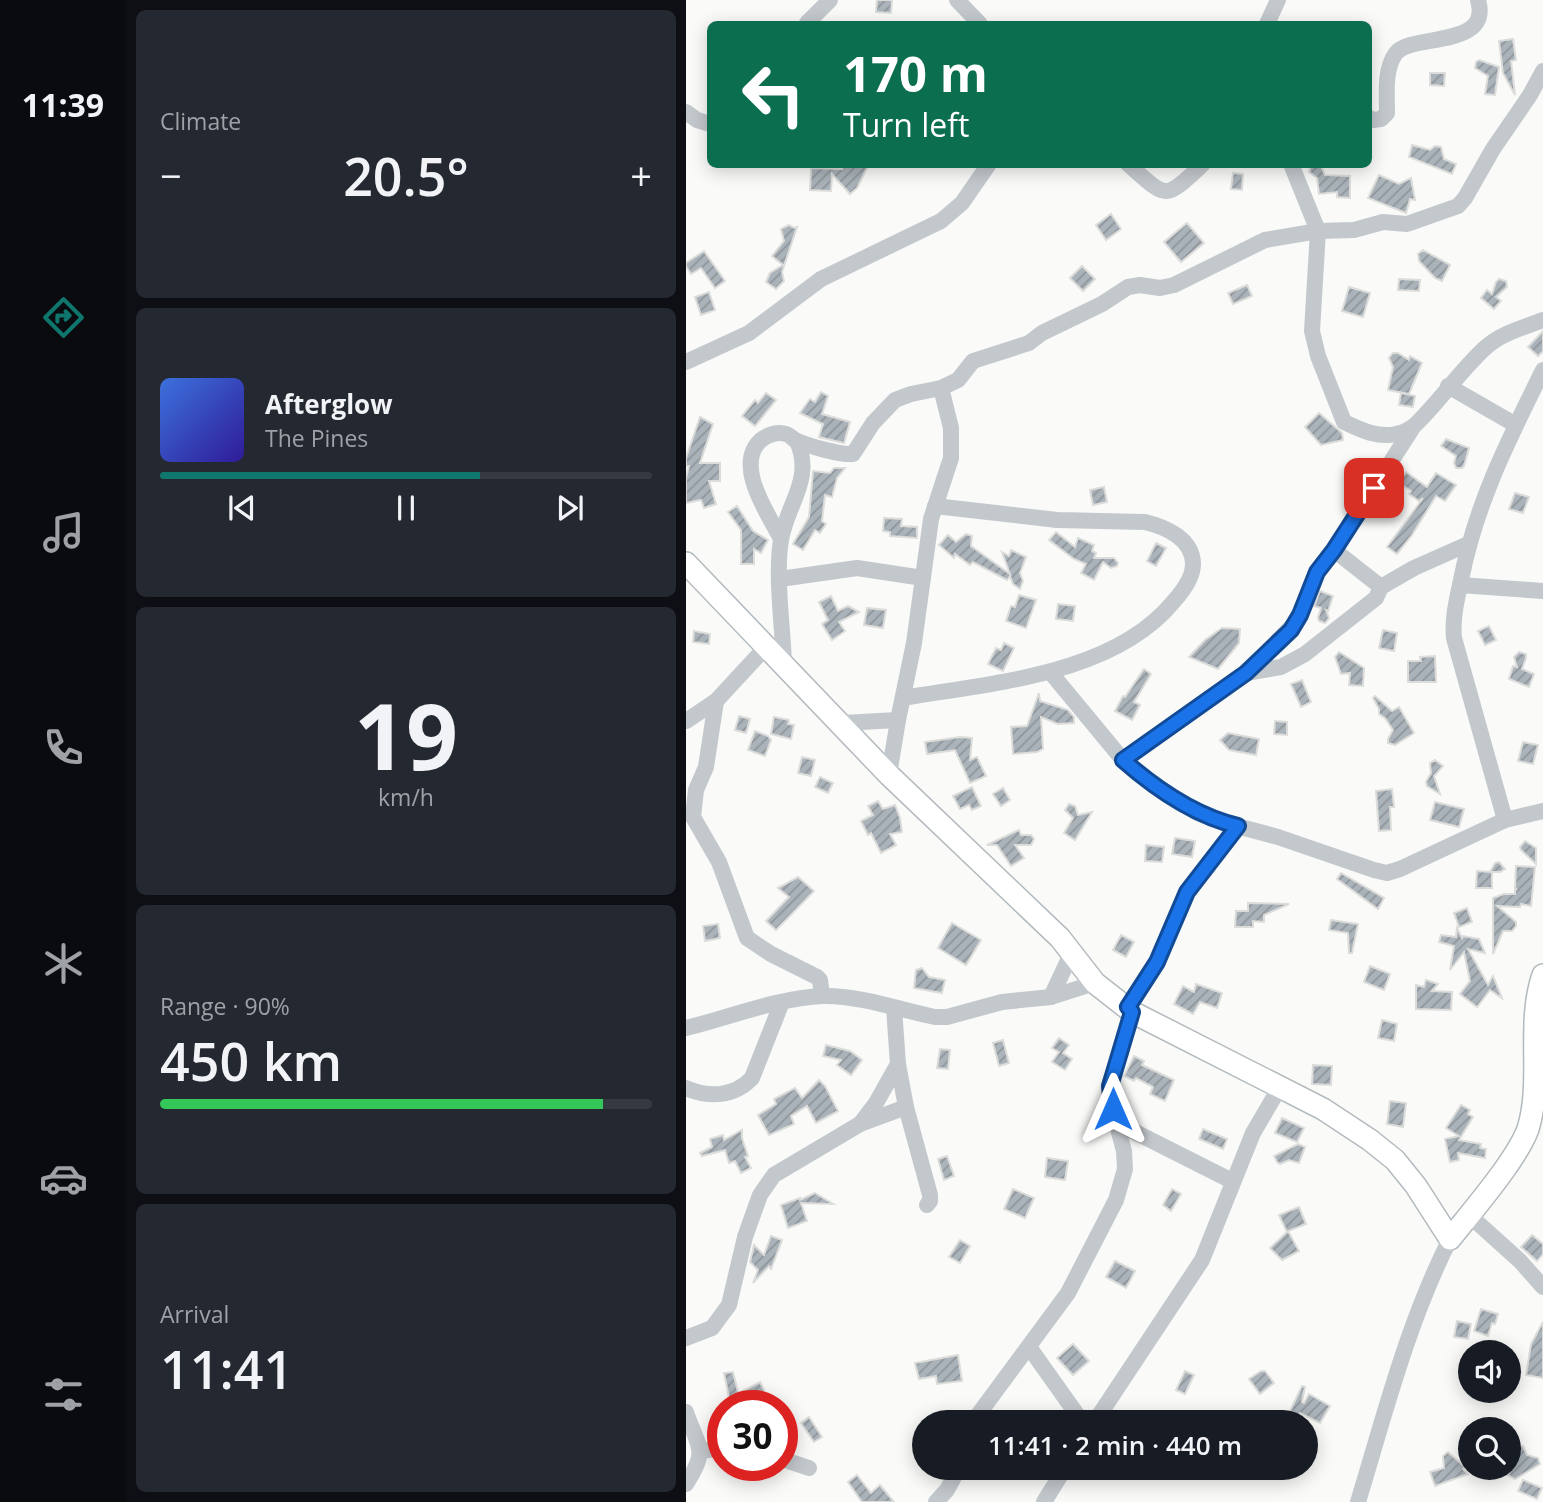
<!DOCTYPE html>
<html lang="en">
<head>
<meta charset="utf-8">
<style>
	body { margin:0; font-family:"Open Sans",sans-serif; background:#242831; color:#f1f3f6; height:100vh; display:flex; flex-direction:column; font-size:26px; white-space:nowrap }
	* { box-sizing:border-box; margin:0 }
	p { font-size:23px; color:#9ea1a6 }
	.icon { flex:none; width:38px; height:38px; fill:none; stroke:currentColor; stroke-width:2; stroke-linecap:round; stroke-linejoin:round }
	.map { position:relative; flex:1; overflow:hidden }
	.drawer { display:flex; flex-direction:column; gap:10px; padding:10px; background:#0d0f14; width:560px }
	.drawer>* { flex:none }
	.banner { position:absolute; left:21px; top:21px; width:665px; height:147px; border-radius:10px; box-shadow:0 4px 18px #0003; background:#0b6e4f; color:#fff; overflow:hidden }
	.fabs { position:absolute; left:772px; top:1340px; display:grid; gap:14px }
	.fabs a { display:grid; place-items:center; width:63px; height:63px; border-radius:50%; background:#171b24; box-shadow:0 4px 18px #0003; font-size:35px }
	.speed { position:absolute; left:21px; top:1390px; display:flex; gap:14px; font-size:35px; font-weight:700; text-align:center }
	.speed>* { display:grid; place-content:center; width:91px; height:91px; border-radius:50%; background:#171b24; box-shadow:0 4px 18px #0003; line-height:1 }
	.speed .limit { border:10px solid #d22; background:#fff; color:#111 }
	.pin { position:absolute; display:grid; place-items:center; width:60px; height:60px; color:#fff; margin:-30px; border-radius:14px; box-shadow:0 4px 10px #0006 }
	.me { position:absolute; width:77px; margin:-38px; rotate:0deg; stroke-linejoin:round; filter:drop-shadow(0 0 5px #0008) }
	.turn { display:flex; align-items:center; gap:24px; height:147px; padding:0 21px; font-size:32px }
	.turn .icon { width:91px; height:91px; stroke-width:2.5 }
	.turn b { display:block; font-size:49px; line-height:60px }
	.big { font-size:52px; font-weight:600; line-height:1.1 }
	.drawer .widget { flex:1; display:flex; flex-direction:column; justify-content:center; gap:10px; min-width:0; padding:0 24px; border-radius:10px; background:#242831 }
	.drawer .dial { align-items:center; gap:0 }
	.dial b { font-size:91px; line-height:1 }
	.song { display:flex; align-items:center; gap:21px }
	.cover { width:84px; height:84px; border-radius:10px; background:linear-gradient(135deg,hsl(220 70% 55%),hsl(250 70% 35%)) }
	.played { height:7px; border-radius:4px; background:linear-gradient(90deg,#0f766e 65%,#363941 65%) }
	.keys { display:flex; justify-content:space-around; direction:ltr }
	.heat { display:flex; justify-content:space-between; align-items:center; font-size:38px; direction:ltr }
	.charge { height:10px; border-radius:5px; background:linear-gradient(90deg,#34c759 90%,#363941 0) }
	.trip { position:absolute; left:226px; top:1410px; width:406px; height:70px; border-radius:35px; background:#171b24; box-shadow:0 4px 18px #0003; font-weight:600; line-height:70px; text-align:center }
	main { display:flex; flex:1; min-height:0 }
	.tab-bar { display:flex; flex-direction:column; width:126px; justify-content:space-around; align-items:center; background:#090b0e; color:#9ea1a6 }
	.tab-bar .icon { width:49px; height:49px }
	.tab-bar .current { color:#0f766e }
	.tab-bar b { font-size:32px; color:#f1f3f6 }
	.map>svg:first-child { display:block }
	.building { fill:url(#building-hatch); stroke:#dcdcda; stroke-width:2 }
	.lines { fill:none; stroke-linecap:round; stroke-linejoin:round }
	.secondary-casing { stroke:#b3babf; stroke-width:24 }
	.street { stroke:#c3c8cc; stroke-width:16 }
	.secondary { stroke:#fff; stroke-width:21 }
	.route-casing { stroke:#114b97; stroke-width:18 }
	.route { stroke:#1a73e8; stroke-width:12 }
</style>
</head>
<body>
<main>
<nav class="tab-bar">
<b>11:39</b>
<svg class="icon current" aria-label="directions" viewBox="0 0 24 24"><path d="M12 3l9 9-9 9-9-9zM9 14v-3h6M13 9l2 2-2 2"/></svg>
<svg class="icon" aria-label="music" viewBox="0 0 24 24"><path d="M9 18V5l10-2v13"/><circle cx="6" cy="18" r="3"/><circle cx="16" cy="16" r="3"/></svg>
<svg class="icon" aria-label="phone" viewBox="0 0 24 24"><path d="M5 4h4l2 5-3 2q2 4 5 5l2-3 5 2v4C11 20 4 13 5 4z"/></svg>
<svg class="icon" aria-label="climate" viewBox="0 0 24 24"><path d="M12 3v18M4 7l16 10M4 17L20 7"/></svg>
<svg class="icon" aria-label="car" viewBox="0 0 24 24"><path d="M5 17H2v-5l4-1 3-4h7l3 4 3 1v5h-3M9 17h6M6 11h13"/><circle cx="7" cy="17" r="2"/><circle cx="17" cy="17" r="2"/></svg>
<svg class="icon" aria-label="filters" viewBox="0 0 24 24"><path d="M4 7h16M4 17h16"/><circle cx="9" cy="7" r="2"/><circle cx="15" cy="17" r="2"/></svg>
</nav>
<section class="drawer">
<div class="widget"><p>Climate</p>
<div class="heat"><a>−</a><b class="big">20.5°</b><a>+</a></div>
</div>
<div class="widget">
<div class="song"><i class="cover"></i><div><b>Afterglow</b><p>The Pines</p></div></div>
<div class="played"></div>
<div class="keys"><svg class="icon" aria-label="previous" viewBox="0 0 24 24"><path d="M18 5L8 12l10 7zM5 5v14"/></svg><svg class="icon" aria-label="pause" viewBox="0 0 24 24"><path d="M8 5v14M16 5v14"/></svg><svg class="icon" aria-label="next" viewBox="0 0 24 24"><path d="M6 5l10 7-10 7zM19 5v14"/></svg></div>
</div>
<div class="widget dial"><b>19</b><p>km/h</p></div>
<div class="widget"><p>Range · 90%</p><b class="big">450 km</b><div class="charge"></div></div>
<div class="widget"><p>Arrival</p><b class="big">11:41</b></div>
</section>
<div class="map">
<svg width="857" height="1502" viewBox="0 0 857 1502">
	<defs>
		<pattern id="building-hatch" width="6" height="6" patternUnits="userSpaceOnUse" patternTransform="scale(1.75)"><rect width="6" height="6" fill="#aab3b9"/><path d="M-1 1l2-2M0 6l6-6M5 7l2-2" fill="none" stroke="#8e969c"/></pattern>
	</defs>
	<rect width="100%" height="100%" fill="#fafaf8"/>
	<!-- building -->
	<g class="building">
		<polygon points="191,0 206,0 205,13 190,12"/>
		<polygon points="827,39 830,60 825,61 829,95 817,73 813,41"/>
		<polygon points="793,60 813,67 809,95 799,94 802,76 789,68 790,62"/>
		<polygon points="744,73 759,73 758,86 744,85"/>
		<polygon points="726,145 744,150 749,146 755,147 758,159 770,164 766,174 723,157"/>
		<polygon points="158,164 183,164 171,188 164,194 146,174 145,191 124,190 125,168 156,169"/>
		<polygon points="625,164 634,164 639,175 664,176 664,198 651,197 651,192 633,194 631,178 623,172"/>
		<polygon points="547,173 557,174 556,190 545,189"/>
		<polygon points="693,175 713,184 725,178 729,200 724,199 720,213 682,198"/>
		<polygon points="425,214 435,229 420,240 410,225"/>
		<polygon points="501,223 518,243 495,262 478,242"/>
		<polygon points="103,225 108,228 111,227 96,272 98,281 90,289 80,282 84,273 97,265 86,256 98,241 95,229"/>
		<polygon points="737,250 764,265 756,281 749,278 733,261 732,254"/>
		<polygon points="18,251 39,281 29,288 15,268 5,274 0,266 0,263"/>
		<polygon points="396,266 409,279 397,291 384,278"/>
		<polygon points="713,279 734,280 733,291 712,290"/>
		<polygon points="813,279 820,281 821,287 810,297 815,301 808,309 795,298 801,290 806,294 810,282"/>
		<polygon points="561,285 566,296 547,304 542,293"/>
		<polygon points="663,287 684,293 677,317 656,311"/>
		<polygon points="23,292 29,310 15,315 9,297"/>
		<polygon points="857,331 857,351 852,356 842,347"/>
		<polygon points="712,353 723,360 724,356 736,363 723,394 702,390 707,367 703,358 707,353"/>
		<polygon points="135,392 142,396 136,414 164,422 158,443 133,437 137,424 114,413 124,399 129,402"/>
		<polygon points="80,393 90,400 69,426 56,416 69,400 72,403"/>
		<polygon points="715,393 729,396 727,407 713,405"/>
		<polygon points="633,413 656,433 657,440 635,445 619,427"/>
		<polygon points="14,417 27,424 14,463 34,463 34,481 23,481 30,504 18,508 15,500 0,503 0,478 3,466 0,466 0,458"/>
		<polygon points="760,439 783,448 778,466 776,468 770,468 768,463 770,456 755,446"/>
		<polygon points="148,468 159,468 151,478 146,497 139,495 136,521 140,524 134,533 129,530 117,550 107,544 123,517 127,471 144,473"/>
		<polygon points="720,472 741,487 750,473 770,485 759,501 750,496 726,535 711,554 701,547 737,498 733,501 723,494 725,491 712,482"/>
		<polygon points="418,487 421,502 407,505 404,490"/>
		<polygon points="829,493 843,497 837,513 823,509"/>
		<polygon points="51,506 67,531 82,540 75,553 68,549 68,564 55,564 55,530 42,512"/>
		<polygon points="198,518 216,519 215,526 231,527 231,538 204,536 204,532 197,531"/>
		<polygon points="370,532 389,547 392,538 408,545 406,551 410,553 408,558 428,558 432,563 431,566 425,568 417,562 408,580 395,573 400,564 388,559 363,540"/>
		<polygon points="280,534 286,536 285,546 324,574 316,552 323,556 325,550 340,557 334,573 337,581 334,589 327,584 324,576 321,580 287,562 284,565 269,554 268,558 253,545 262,535 270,542"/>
		<polygon points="470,543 480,548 470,566 461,561"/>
		<polygon points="634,591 647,596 642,611 640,610 643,618 639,623 633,621 632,618 635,608 628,606"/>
		<polygon points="333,595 350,600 340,628 320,621 325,606 329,607"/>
		<polygon points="145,596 152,611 162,606 173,612 153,622 159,631 146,640 136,624 142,620 133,602"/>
		<polygon points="372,604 389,606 387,621 370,619"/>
		<polygon points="181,608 200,610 197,628 178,625"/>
		<polygon points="803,626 810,640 799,645 792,631"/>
		<polygon points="536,628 554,629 553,643 532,669 503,657 519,640"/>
		<polygon points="697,630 711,633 708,651 693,648"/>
		<polygon points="8,631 24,634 23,644 7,642"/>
		<polygon points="318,643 328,648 317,671 302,664 310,648 315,650"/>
		<polygon points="653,652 678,668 677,686 663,685 664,673 655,674 649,657"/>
		<polygon points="833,652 840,654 840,658 836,669 848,674 843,687 823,679 827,666 831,667 828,657"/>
		<polygon points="749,656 750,682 722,682 722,661 735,661 734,657"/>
		<polygon points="458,669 465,674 448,702 454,705 446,720 429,711 437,696 439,697"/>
		<polygon points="616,680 625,702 615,707 605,684"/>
		<polygon points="353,693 354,701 382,710 388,717 388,723 372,724 355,717 357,749 351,752 327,754 325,727 341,726"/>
		<polygon points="689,696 706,711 713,707 728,733 709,745 702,743 702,739 707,730 699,718 693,714 693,709 687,698"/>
		<polygon points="53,716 64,719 60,733 49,730"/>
		<polygon points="88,717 103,720 102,724 108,725 105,739 85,734"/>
		<polygon points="589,721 601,722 601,735 588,734"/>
		<polygon points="69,731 82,736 85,740 79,756 62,750"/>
		<polygon points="542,733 573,739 570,755 543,750 534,740"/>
		<polygon points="274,737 286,738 284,760 291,757 300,776 284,783 269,750 241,754 239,742"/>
		<polygon points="837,742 852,745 847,764 832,761"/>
		<polygon points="116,757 129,760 125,776 112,773"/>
		<polygon points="749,760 757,766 748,776 754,794 741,786 740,782 745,773 744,763"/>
		<polygon points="134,777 147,783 142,793 129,787"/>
		<polygon points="286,787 295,806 286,810 283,805 274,809 267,796"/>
		<polygon points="317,788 324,800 315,806 307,794"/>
		<polygon points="706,789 708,807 704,807 705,830 693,831 690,791"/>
		<polygon points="192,801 197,809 209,805 214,818 216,832 204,834 210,845 195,853 185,833 182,835 175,821 187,815 182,806"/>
		<polygon points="749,802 778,809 773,827 744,820"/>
		<polygon points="383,804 389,806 392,815 406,812 389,840 378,833 387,818 379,810"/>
		<polygon points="333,830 335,835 345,835 348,839 345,845 329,845 338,858 325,866 311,845 301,845"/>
		<polygon points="489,838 509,841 506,857 486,854"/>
		<polygon points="839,841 850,848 850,864 835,850 834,847"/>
		<polygon points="460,845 478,847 476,862 459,861"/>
		<polygon points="813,862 819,869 814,872 806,872 806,888 790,888 791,871 804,872 809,863"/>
		<polygon points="830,866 849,867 845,906 835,904 834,907 811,906 830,922 830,926 826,931 817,931 807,954 807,898 818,894 829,894 829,890 831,889 829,889"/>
		<polygon points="655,873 698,898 692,909 651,879"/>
		<polygon points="112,877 128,891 90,930 80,921 103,897 92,888"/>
		<polygon points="562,903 603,904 578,915 578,922 567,921 567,927 549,927 550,911 562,911"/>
		<polygon points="781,908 786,922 773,927 768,913"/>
		<polygon points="645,920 672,924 666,953 663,953 662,933 643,930"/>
		<polygon points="266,923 295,940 280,965 252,948"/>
		<polygon points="32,924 34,938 19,941 17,926"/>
		<polygon points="771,928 776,938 777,936 793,939 799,953 782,949 802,985 807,976 816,998 804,990 791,1007 774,994 784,981 778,952 764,970 768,946 753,942 755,935 770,937"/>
		<polygon points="435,935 448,942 440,957 427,950"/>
		<polygon points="684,966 704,974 698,990 678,982"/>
		<polygon points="236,968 243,977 259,980 256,993 228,988 230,970"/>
		<polygon points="740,980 752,984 746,991 766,992 765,1010 730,1009 730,985 738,987"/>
		<polygon points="510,984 536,993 531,1008 514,1002 507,1014 488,1004 497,986 508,992"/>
		<polygon points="696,1020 711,1024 708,1041 692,1038"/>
		<polygon points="373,1038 383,1045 377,1053 386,1059 379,1070 366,1062 373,1052 366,1048"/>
		<polygon points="317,1040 323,1063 313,1066 307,1043"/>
		<polygon points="140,1045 164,1051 176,1060 165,1075 151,1065 155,1060 137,1056"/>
		<polygon points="254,1049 264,1050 262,1069 251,1068"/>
		<polygon points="448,1056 458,1061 456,1065 488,1080 479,1101 464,1094 467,1087 450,1078 448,1081 438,1076"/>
		<polygon points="627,1065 646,1066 645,1085 626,1084"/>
		<polygon points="133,1080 139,1086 152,1111 130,1123 121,1106 105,1116 108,1124 83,1135 72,1115 90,1104 88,1099 109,1088 116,1098"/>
		<polygon points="704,1101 720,1103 717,1127 701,1124"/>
		<polygon points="775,1105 784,1110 782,1114 787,1117 773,1140 795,1144 794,1148 800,1149 799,1158 772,1153 773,1160 764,1162 759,1139 773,1136 760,1128"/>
		<polygon points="596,1118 618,1128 611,1142 589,1133"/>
		<polygon points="517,1129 541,1139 537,1149 513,1139"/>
		<polygon points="56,1130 56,1138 62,1156 59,1157 65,1168 55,1173 49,1161 43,1163 39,1150 16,1156 14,1153 26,1147 24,1139 37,1135 38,1140"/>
		<polygon points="612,1144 619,1147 613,1163 603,1160 594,1164 591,1162 588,1156"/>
		<polygon points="261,1156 268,1176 258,1180 252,1159"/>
		<polygon points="361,1158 382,1161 379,1180 359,1177"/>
		<polygon points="327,1189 348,1198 339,1218 318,1209"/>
		<polygon points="486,1189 495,1194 485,1211 477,1205"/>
		<polygon points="129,1193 147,1204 115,1203 121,1221 102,1228 95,1205 114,1198 114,1200"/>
		<polygon points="613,1207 620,1224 602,1231 613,1251 596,1260 584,1248 601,1232 593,1215"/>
		<polygon points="846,1235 857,1244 857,1254 851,1261 835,1247"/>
		<polygon points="85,1236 96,1240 85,1269 83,1266 67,1283 72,1270 64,1262 68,1245 78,1255"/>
		<polygon points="274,1240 284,1246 274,1263 263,1257"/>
		<polygon points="429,1261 449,1271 440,1288 420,1277"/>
		<polygon points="795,1309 812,1314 809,1324 806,1323 802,1336 788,1331"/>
		<polygon points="771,1321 785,1324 782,1339 768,1337"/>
		<polygon points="857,1322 857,1378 840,1375 845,1344"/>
		<polygon points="387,1344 403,1361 387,1375 371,1358"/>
		<polygon points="272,1355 276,1381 251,1384 250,1376 233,1379 229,1363"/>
		<polygon points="499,1371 508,1375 499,1394 490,1390"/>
		<polygon points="575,1371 579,1371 588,1383 574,1394 563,1379"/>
		<polygon points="47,1372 53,1396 43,1398 38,1373"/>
		<polygon points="74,1382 83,1400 73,1405 62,1405 55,1392"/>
		<polygon points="616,1386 619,1387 616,1402 618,1403 623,1394 644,1406 634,1423 614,1413 612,1423 602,1423 605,1409"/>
		<polygon points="123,1417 136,1437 128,1442 115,1423"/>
		<polygon points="830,1445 837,1446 841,1455 852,1458 854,1464 829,1479 822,1475 828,1461 825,1450"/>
		<polygon points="762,1452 779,1467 777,1469 782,1474 749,1486 744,1472 758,1468 757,1456"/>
		<polygon points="171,1475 185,1493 194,1485 208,1502 176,1502 162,1482"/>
		<polygon points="837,1480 856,1488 851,1499 832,1491"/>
	</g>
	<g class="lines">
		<defs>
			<path id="secondary" d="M0 563 203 775 374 938 409 983 446 1012 637 1109 684 1140 709 1160 730 1186 764 1239C786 1211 830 1161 842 1129 857 1080 840 1024 857 975"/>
		</defs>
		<!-- secondary casing -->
		<use href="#secondary" class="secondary-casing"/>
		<!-- street -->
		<g class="street">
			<polyline points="271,0 294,24"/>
			<polyline points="121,23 144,0"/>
			<polyline points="581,24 592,0"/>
			<polyline points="0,112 11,120 24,124"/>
			<path d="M682 117 687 120 695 119 701 113C701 95 698 69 710 53 726 33 806 49 792 0"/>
			<path d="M442 164C482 199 477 201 517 164"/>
			<path d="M605 164 632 231 626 331 632 356 658 422C675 430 691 438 710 434 716 433 724 429 729 425 754 401 773 372 799 348 815 333 837 328 857 320"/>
			<polyline points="0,362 63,333 135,279 255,221 276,203 303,164"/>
			<polyline points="762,386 830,425"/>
			<path d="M95 539C83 515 47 465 75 440 81 435 92 431 100 434 104 435 106 438 109 440 122 446 154 455 167 454L187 423 209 400 225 394 255 388 272 380 287 361 343 343 356 333 416 304 442 287 454 285 474 288 488 285 579 240 632 231 668 230 697 222 721 224 772 206 779 198 807 149 844 95 857 71"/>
			<polyline points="648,550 695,587"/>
			<polyline points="94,579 171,568 237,578"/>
			<polyline points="774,585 857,591"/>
			<path d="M98 665C97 628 89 576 95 540 101 503 128 480 111 441"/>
			<polyline points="365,673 437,760 449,771 511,813 540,823 592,837 688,870 701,873 714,869 819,820 857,811"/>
			<polyline points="560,673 610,622 631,572 648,550 726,429"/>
			<path d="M217 698C305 683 428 675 488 601 497 591 507 578 507 564 507 539 480 527 459 522L371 520 249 506"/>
			<polyline points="30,701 20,767 10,790 7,817 33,862 61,938 85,954 131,977 134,980 136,996"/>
			<polyline points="0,721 30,701 81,646"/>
			<polyline points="156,723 212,720"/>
			<polyline points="437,760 560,673 595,667 619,654 690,598 695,587 728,568 782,544"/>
			<polyline points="203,775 212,720 228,643 245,519 265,458 265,428 255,388"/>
			<path d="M819 820 768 638C766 618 771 599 775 580 790 503 823 439 857 370"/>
			<polyline points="365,997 386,952"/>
			<polyline points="208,1008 212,1064 220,1107 244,1195 244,1201 241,1205"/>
			<path d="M0 1028C45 1017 91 998 137 996 172 995 215 1010 249 1017H261L316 1002 365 997 409 983"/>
			<path d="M0 1088C23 1098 48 1097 66 1078L96 1002"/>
			<polyline points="431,1123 546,1181"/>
			<polyline points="174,1124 190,1103 212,1064"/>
			<polyline points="783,1215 834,1261 857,1287"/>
			<polyline points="0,1338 26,1328 43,1305 59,1237 74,1195 88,1175 174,1124 220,1107"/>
			<polyline points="343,1347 397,1423"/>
			<path d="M0 1412C12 1448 23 1449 0 1484"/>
			<polyline points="286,1423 382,1293 430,1200 439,1169 438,1151 423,1095 423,1086 446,1012 442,1007 471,962 501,892 552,826"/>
			<polyline points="408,1423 516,1260 567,1133 594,1087"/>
			<polyline points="15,1451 37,1448"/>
			<polyline points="96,1459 123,1468"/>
			<polyline points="250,1502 261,1490 273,1468"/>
			<polyline points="358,1502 379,1468"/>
			<path d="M672 1502C699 1413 722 1322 764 1239"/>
		</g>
		<!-- secondary -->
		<use href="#secondary" class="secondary"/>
	</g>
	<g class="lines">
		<defs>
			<path id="route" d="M427 1109 424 1086 446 1012 442 1007 471 962 501 892 552 826C509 816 470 789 437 760L560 673 605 630 614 615 631 572 648 550 688 488"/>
		</defs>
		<!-- route casing -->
		<use href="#route" class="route-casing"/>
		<!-- route -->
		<use href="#route" class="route"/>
	</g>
</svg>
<div class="fabs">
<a><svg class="icon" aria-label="sound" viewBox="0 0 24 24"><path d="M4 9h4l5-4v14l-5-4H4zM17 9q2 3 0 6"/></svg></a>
<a><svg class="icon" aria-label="search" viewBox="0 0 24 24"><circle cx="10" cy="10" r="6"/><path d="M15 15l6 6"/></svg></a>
</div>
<div class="speed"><div class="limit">30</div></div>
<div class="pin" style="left:688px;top:488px;background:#d93025"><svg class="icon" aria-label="arrive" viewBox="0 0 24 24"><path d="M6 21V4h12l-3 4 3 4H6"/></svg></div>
<svg class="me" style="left:427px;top:1109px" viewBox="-20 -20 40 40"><path d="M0-17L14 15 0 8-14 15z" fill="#1a73e8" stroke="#fff" stroke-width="4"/></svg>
<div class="trip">11:41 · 2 min · 440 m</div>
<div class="banner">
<div class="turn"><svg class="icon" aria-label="left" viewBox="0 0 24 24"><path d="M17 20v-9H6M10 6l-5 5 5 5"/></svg><div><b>170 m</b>Turn left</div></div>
</div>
</div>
</main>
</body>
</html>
